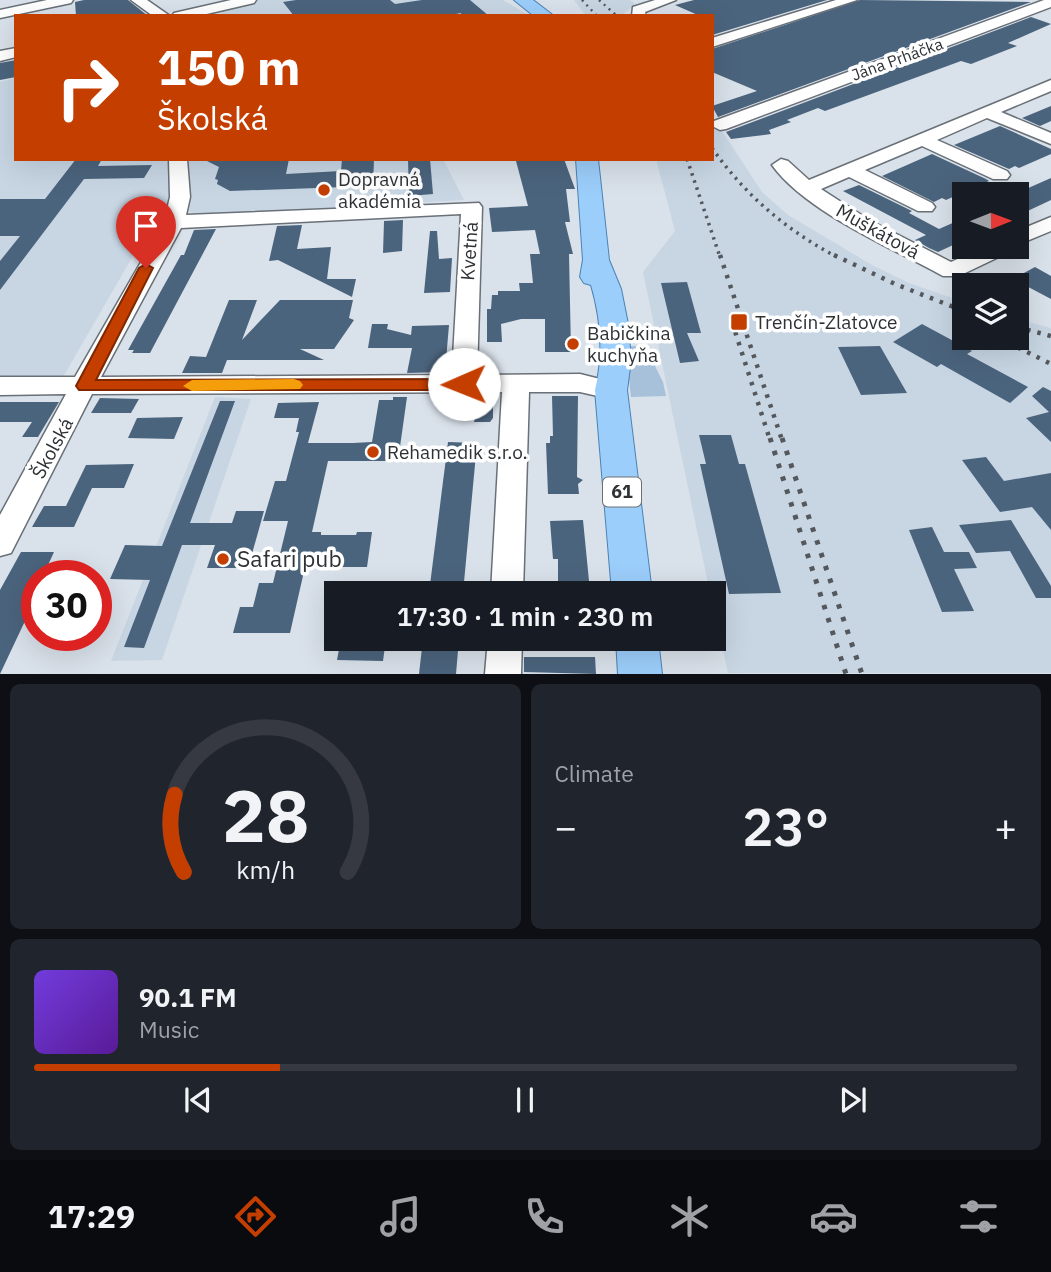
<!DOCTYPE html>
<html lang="en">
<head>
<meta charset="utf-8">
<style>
	body { margin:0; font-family:"IBM Plex Sans",sans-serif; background:#20242c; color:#f1f3f6; height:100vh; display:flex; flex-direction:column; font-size:26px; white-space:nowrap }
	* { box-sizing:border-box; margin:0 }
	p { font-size:23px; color:#9ea1a6 }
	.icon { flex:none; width:38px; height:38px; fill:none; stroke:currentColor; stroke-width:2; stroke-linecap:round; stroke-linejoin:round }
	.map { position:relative; height:674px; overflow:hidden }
	.drawer { display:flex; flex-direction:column; gap:10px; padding:10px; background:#0d0f14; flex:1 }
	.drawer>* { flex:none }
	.hud { position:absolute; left:14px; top:14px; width:700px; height:147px; border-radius:0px; box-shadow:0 7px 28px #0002; background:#c43e00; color:#fff; overflow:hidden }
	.needle { width:46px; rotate:89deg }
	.buttons { position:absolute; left:952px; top:182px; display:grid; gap:14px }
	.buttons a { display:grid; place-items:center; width:77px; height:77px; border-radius:0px; background:#171b24; box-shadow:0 7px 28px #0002; font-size:35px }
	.speed { position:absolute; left:21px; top:560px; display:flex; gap:14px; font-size:35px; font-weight:700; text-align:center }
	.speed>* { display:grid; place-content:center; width:91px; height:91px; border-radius:50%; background:#171b24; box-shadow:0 7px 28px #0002; line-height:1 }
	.speed .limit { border:10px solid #d22; background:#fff; color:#111 }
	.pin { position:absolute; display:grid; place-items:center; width:60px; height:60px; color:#fff; margin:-72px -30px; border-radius:50% 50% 50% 0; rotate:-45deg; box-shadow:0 0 7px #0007 }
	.pin .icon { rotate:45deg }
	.me { position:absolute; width:77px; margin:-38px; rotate:269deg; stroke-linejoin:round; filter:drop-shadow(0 0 5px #0008) }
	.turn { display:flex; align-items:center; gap:24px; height:147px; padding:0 28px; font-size:32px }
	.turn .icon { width:91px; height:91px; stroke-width:2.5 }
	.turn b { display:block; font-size:49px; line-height:60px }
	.big { font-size:52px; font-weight:600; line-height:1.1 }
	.drawer .widget { flex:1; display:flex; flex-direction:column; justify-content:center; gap:10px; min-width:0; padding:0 24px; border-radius:10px; background:#20242c }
	.drawer .dial { align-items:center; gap:0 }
	.dial svg { height:182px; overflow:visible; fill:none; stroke:#363941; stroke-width:7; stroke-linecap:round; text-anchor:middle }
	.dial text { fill:#f1f3f6; stroke:none }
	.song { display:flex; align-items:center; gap:21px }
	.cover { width:84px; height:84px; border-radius:10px; background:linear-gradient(135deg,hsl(260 70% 55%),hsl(270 70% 35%)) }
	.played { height:7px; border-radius:4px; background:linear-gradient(90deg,#c43e00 25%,#363941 25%) }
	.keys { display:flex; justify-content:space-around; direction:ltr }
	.heat { display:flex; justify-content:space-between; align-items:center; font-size:38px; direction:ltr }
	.drawer .tiles { flex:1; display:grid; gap:10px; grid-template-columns:1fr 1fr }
	.widget:last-child { grid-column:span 2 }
	.trip { position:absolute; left:324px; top:581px; width:402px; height:70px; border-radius:0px; background:#171b24; box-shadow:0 7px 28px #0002; font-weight:600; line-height:70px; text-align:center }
	.tab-bar { display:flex; height:112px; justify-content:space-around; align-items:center; background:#090b0e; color:#9ea1a6 }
	.tab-bar .icon { width:49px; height:49px }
	.tab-bar .active { color:#c43e00 }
	.tab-bar b { font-size:32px; color:#f1f3f6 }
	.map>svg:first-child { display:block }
	.built { fill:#c8d6e4 }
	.green { fill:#a7c1db }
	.building { fill:#4b647d }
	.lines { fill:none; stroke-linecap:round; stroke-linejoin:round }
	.minor-casing { stroke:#697077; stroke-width:3 }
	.major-casing { stroke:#4b82b4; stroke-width:2 }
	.minor { fill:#fff; fill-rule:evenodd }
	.major { fill:#9ccefb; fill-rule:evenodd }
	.rail-far3 { stroke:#54585c; stroke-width:2.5; stroke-dasharray:2 4.5; stroke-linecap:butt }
	.rail-far2 { stroke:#54585c; stroke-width:3.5; stroke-dasharray:2.5 5; stroke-linecap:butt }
	.rail-far1 { stroke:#54585c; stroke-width:4.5; stroke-dasharray:3.5 7; stroke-linecap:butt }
	.rail { stroke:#54585c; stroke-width:5; stroke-dasharray:4.5 9; stroke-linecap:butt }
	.route { fill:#c43e00; stroke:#7f2800; stroke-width:2 }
	.slow { fill:#f59e0b }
	.poi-dot { fill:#c43e00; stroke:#fff; stroke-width:2.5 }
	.labels { text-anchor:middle; stroke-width:7; stroke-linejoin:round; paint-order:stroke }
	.far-street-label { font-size:16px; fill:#2f3235; stroke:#fff }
	.shield { fill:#fff; stroke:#6d7072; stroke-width:2 }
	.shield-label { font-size:18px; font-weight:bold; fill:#2f3235 }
	.poi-label { font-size:19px; fill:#2f3235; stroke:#fff; text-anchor:start }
	.street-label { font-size:19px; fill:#2f3235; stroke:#fff }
	.near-poi-label { font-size:23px; fill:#2f3235; stroke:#fff; text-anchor:start }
</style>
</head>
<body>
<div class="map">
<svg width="1051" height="674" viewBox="0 0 1051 674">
	<rect width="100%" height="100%" fill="#d9e1ea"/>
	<!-- built -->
	<g class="built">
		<polygon points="258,0 503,0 530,16 224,16 218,9"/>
		<polygon points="574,0 630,0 635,4 621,16 586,16"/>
		<polygon points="16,78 16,159 172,159 169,208 151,239 141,242 63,377 0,377 0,82"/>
		<polygon points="712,116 762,192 788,215 872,265 909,283 964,302 964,338 1017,338 1017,319 1051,328 1051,673 728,673 714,610 714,593 710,593 643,272 675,231 656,159 712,159"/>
		<polygon points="189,159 443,159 464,200 199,215 188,211"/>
		<polygon points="215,397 251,399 162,660 111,661"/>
	</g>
	<!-- green -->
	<polygon class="green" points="625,346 645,346 663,382 666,396 631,397"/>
	<!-- building -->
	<g class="building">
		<polygon points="84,0 128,0 148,16 76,16 75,2"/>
		<polygon points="296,0 390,0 395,4 422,0 470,0 489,16 461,16 461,13 446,16 294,16 283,2"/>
		<polygon points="694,0 827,0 712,35 712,16 700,16 675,5"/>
		<polygon points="860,0 1031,2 718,117 712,106 757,91 712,72 712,49"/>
		<polygon points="1031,17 1051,24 1008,43 1017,46 971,64 961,61 825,111 818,108 787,120 791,122 769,130 771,134 731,139 726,132"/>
		<polygon points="16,60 16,77 0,80 0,63"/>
		<polygon points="1051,106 1051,121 1040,126 1022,118"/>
		<polygon points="1000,126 1051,149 1051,154 1019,168 1015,166 1009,169 954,145"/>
		<polygon points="932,154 986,179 989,181 946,200 942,198 934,202 882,176"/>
		<polygon points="76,159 102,159 98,166 152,165 144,178 84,179 0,290 0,261 20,236 0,236 0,199 45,199"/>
		<polygon points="203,159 289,159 286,174 341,171 342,159 374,159 373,186 230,191 217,184 218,180 215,179 219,167"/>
		<polygon points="408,159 430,159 433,194 409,196"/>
		<polygon points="564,159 575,189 566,189 570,222 565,222 573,254 569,254 571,352 545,352 545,319 521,319 501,324 502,342 487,342 487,309 491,309 492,295 498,295 498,291 520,291 519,283 533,283 530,254 540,254 535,230 492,232 489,208 528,206 516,161"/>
		<polygon points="1051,178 1051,200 1017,216 1017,193"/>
		<polygon points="859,185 912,211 909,213 939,229 964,218 964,240 938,252 929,248 915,240 926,235 843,191"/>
		<polygon points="403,220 402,251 383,253 384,221"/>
		<polygon points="302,225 297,249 331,247 327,279 356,279 352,297 278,260 269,261 277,226"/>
		<polygon points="216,229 150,353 132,353 134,350 128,350 181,255 184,255 194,230"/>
		<polygon points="430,231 437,231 439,259 452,258 450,292 424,293"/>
		<polygon points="1035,267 1051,276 1051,299 1013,279"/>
		<polygon points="687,282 701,333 687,333 699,361 680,363 661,283"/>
		<polygon points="229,300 257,300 242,340 280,300 353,300 349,318 354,320 334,349 300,349 324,360 227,360 222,373 182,373 190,356 206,357"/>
		<polygon points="372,324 388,324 387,329 411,335 412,326 449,325 445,372 407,373 412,348 368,348"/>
		<polygon points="922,324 972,351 967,354 1028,387 1010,403 941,364 937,367 893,342"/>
		<polygon points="880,346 907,393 861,395 838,347"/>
		<polygon points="1043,387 1051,391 1051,442 1026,418 1049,412 1032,396"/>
		<polygon points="552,396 578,396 577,477 583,480 578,484 579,494 548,494 546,443 550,443 550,436 553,436"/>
		<polygon points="393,397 407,397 398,461 328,461 312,532 321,532 321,535 356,535 357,532 372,532 367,567 305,567 290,633 233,633 240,607 253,607 259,583 273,583 288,521 263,521 275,481 286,481 299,432 296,432 299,418 274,418 278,403 319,402 308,443 353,443 372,442 379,400 393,400"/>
		<polygon points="100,398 139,399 131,413 91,413"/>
		<polygon points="467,400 493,401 493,418 490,422 474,422 475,418 465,418"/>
		<polygon points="220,401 235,401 190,523 232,523 236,511 264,511 248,568 207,568 215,545 182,545 144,648 124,647 150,580 110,579 125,545 162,546"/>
		<polygon points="0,402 59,402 38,437 22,437 32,422 0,422"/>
		<polygon points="183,417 174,439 128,438 137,418"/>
		<polygon points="699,435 731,435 739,464 745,464 781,593 729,594 700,464 706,464"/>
		<polygon points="448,442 477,443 463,593 429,593"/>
		<polygon points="986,457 1004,481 1051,473 1051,530 1032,507 1000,512 962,460"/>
		<polygon points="134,464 124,488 92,488 74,527 32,527 44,506 66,506 86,465"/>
		<polygon points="583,520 589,581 558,581 558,559 553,559 550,521"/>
		<polygon points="1011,520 1051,586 1051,598 1036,598 1010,551 976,553 959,525"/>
		<polygon points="932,527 944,552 969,552 977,568 954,569 974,611 942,612 909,530"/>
		<polygon points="21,552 54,552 43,576 37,576 37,590 30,604 33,604 0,674 0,590"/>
		<polygon points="341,639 386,639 383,661 337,660"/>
		<polygon points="423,639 459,639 456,674 419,674"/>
		<polygon points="524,657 595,657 596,674 524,672"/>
	</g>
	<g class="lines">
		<defs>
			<g id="minor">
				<polygon points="47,0 73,0 71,3 0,18 0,10"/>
				<polygon points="131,0 147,0 170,16 153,16"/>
				<polygon points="231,0 256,0 254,3 198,16 172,16 174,13"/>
				<polygon points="655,0 676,0 645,12 646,16 632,16 633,7"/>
				<polygon points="836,0 857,0 712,47 712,38"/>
				<polygon points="1044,0 1051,0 1051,7 726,129 720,130 712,126 714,121"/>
				<polygon points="16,48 16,57 0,61 0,51"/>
				<path d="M1051 80V91L1001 112 1051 133V144L987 118 937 140 1007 171 1010 175 1007 179H993L922 146 865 170 932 203 935 207 932 211H918L849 177 821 189 869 220 951 262 984 247H1012L1009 252 959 276H943C892 248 806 212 772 165L781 159 788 161 809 180Z"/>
				<path d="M169 159H187L190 197 186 215 479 203 482 207 477 375 580 374 620 384 624 390 620 396 611 399 580 392H529L523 593H491L502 392 92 394 11 553 0 556V515L66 394 0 395V377H75L164 222 170 197ZM461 214 452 375 101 377 181 228Z"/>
				<polygon points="1051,217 1051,231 1017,245 1017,231"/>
				<polygon points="488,639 522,639 521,674 485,674"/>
			</g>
			<g id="major">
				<polygon points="514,0 533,0 554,16 534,16"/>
				<path d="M576 159H598L609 260 621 289 628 324 631 360 627 390 652 593H612L595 390C604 355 601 319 591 285L584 283 580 277 583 260Z"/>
				<polygon points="616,639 658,639 662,674 618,674"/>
			</g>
		</defs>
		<!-- minor casing -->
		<use href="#minor" class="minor-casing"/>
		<!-- major casing -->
		<use href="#major" class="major-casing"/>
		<!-- minor -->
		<use href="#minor" class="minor"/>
		<!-- major -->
		<use href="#major" class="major"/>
		<!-- rail-far3 -->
		<g class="rail-far3">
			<polyline points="582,0 597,16"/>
			<polyline points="599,0 617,16"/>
		</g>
		<!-- rail-far2 -->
		<g class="rail-far2">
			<path d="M712 148C745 195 786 230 837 257"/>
			<polyline points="687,159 720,257"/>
		</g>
		<!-- rail-far1 -->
		<g class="rail-far1">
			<polyline points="720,255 782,440"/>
			<polyline points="834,255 895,284 964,311"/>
			<polyline points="732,322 770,440"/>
			<polyline points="1017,327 1051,336"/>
			<polyline points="999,338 1051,364"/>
		</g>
		<!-- rail -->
		<g class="rail">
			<polyline points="770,438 846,674"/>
			<polyline points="782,438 862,674"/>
		</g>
	</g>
	<!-- route -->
	<polygon class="route" points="146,264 153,268 96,380 464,379 472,384 464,390 79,390 76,386 139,268"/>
	<!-- slow -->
	<polygon class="slow" points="294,379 300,381 303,385 300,389 192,391 183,386 192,380"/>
	<!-- markers -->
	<g class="poi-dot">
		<circle cx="324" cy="190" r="7"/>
		<rect x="730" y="313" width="18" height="18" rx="3.5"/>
		<circle cx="573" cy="344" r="7"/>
		<circle cx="373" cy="452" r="7"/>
		<circle cx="223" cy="559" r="7"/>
	</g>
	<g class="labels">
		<!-- far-street labels -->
		<g class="far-street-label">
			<text transform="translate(897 59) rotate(-20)" y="6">Jána Prháčka</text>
		</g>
		<!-- shield labels -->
		<rect class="shield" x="603" y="477.5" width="38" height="29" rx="5"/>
		<g class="shield-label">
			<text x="622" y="498">61</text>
		</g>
		<!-- poi labels -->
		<g class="poi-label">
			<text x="338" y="186">Dopravná<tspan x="338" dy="22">akadémia</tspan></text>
			<text x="755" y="329">Trenčín-Zlatovce</text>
			<text x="587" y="340">Babičkina<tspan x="587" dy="22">kuchyňa</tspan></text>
			<text x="387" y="459">Rehamedik s.r.o.</text>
		</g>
		<!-- street labels -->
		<g class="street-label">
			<text transform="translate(878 231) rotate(29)" y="7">Muškátová</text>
			<text transform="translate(469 251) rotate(-86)" y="7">Kvetná</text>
			<text transform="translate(52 448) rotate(-62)" y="7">Školská</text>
		</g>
		<!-- near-poi labels -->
		<g class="near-poi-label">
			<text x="237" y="567">Safari pub</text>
		</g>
	</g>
</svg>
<div class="buttons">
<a><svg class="needle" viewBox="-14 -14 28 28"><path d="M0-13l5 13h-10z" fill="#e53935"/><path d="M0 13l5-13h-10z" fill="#9ea1a6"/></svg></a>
<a><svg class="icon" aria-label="layers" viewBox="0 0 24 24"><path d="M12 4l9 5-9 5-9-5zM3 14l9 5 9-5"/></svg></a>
</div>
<div class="speed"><div class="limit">30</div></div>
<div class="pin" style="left:146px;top:268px;background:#d93025"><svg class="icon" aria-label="arrive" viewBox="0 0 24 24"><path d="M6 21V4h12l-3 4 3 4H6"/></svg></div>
<svg class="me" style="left:464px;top:384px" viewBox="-20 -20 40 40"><circle r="19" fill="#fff"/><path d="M0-13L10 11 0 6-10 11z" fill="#c43e00"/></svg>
<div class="trip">17:30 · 1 min · 230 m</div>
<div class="hud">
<div class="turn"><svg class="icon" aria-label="right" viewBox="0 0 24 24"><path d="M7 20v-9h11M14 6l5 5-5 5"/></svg><div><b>150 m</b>Školská</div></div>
</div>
</div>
<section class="drawer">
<div class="tiles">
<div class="widget dial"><svg viewBox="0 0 100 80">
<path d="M14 69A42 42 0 1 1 86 69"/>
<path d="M14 69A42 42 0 0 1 10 35" stroke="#c43e00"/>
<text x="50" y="56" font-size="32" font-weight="700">28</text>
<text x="50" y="72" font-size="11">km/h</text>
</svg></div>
<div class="widget"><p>Climate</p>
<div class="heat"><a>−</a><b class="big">23°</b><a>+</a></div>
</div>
<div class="widget">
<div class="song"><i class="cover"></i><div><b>90.1 FM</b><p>Music</p></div></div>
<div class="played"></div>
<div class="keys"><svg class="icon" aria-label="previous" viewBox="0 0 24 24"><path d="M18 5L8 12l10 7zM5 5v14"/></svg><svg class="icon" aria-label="pause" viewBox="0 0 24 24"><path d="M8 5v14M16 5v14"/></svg><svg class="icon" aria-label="next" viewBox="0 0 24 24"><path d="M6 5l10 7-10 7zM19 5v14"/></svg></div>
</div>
</div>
</section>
<nav class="tab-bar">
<b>17:29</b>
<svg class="icon active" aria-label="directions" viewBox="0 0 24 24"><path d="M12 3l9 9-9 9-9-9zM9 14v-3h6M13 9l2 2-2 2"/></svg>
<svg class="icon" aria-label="music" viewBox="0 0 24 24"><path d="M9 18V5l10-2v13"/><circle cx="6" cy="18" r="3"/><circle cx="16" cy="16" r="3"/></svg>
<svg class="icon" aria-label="phone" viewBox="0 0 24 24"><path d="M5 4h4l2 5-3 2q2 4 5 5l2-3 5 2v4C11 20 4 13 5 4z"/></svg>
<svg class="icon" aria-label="climate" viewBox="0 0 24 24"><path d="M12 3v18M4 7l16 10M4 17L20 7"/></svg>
<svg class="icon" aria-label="car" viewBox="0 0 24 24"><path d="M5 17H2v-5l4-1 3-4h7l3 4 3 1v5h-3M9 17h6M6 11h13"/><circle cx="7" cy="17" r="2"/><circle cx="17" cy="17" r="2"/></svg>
<svg class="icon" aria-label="filters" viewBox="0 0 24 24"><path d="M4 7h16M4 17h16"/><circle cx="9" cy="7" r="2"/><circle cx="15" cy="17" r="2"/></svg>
</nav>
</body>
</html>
